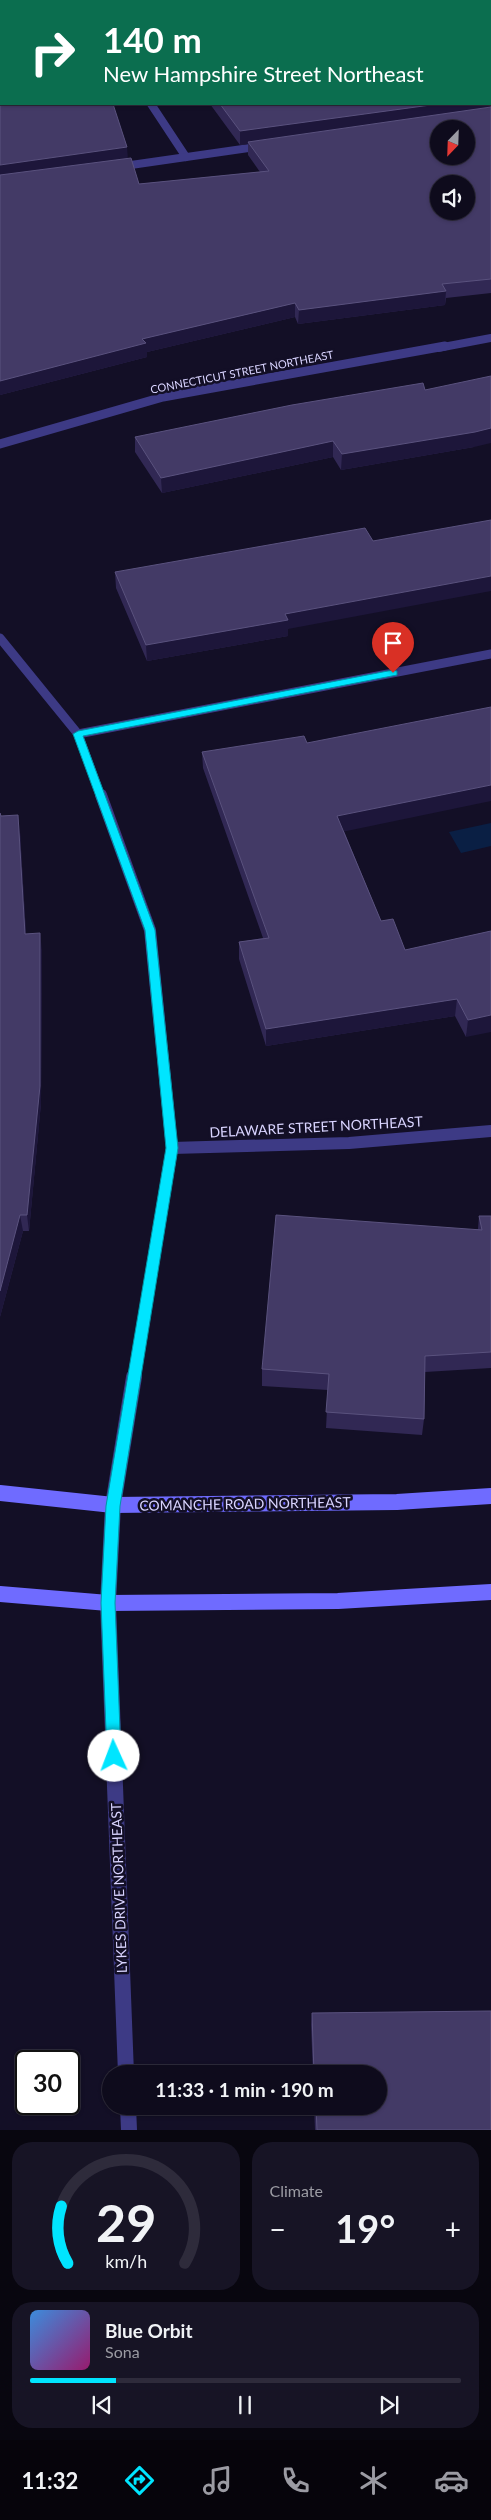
<!DOCTYPE html>
<html lang="en">
<head>
<meta charset="utf-8">
<style>
	body { margin:0; font-family:Lato,sans-serif; background:#171425; color:#f1f3f6; height:100vh; display:flex; flex-direction:column; font-size:19px; white-space:nowrap }
	* { box-sizing:border-box; margin:0 }
	p { font-size:16px; color:#9b9ba3 }
	.icon { flex:none; width:28px; height:28px; fill:none; stroke:currentColor; stroke-width:2; stroke-linecap:round; stroke-linejoin:round }
	.map { position:relative; height:2130px; overflow:hidden }
	.panel { display:flex; flex-direction:column; gap:12px; padding:12px; background:#08060f; flex:1 }
	.panel>* { flex:none }
	.banner { position:absolute; left:0px; top:0px; width:491px; height:105px; box-shadow:0 1px 4px #0004,0 0 0 1px #2e2b3b; background:#0b6e4f; color:#fff; overflow:hidden }
	.needle { width:32px; rotate:203deg }
	.tools { position:absolute; left:430px; top:120px; display:grid; gap:10px }
	.tools a { display:grid; place-items:center; width:45px; height:45px; border-radius:50%; background:#0e0b1c; box-shadow:0 1px 4px #0004,0 0 0 1px #2e2b3b; font-size:25px }
	.speed { position:absolute; left:15px; top:2050px; display:flex; gap:10px; font-size:25px; font-weight:700; text-align:center }
	.speed>* { display:grid; place-content:center; width:65px; height:65px; border-radius:50%; background:#0e0b1c; box-shadow:0 1px 4px #0004,0 0 0 1px #2e2b3b; line-height:1 }
	.speed .limit { border:2px solid #111; border-radius:8px; background:#fff; color:#111 }
	.pin { position:absolute; display:grid; place-items:center; width:42px; height:42px; color:#fff; margin:-51px -21px; border-radius:50% 50% 50% 0; rotate:-45deg; box-shadow:0 0 5px #0007 }
	.pin .icon { rotate:45deg }
	.me { position:absolute; width:55px; margin:-28px; rotate:358deg; stroke-linejoin:round; filter:drop-shadow(0 0 4px #0008) }
	.turn { display:flex; align-items:center; gap:18px; height:105px; padding:0 20px; font-size:22px }
	.turn .icon { width:65px; height:65px; stroke-width:2.5 }
	.turn b { display:block; font-size:35px; line-height:42px }
	.big { font-size:38px; font-weight:700; line-height:1.1 }
	.panel .widget { flex:1; display:flex; flex-direction:column; justify-content:center; gap:8px; min-width:0; padding:0 18px; border-radius:20px; background:#171425 }
	.panel .dial { align-items:center; gap:0 }
	.dial svg { height:130px; overflow:visible; fill:none; stroke:#2e2b3b; stroke-width:7; stroke-linecap:round; text-anchor:middle }
	.dial text { fill:#f1f3f6; stroke:none }
	.song { display:flex; align-items:center; gap:15px }
	.cover { width:60px; height:60px; border-radius:8px; background:linear-gradient(135deg,hsl(210 70% 55%),hsl(320 70% 35%)) }
	.played { height:5px; border-radius:2px; background:linear-gradient(90deg,#00e5ff 20%,#2e2b3b 20%) }
	.keys { display:flex; justify-content:space-around; direction:ltr }
	.heat { display:flex; justify-content:space-between; align-items:center; font-size:28px; direction:ltr }
	.panel .tiles { flex:1; display:grid; gap:12px; grid-template-columns:1fr 1fr }
	.widget:last-child { grid-column:span 2 }
	.trip { position:absolute; left:102px; top:2065px; width:285px; height:50px; border-radius:25px; background:#0e0b1c; box-shadow:0 1px 4px #0004,0 0 0 1px #2e2b3b; font-weight:700; line-height:50px; text-align:center }
	.menu { display:flex; height:80px; justify-content:space-around; align-items:center; background:#06040b; color:#9b9ba3 }
	.menu .icon { width:35px; height:35px }
	.menu .active { color:#00e5ff }
	.menu b { font-size:22px; color:#f1f3f6 }
	.map>svg:first-child { display:block }
	.water { fill:#0a1f44 }
	.lines { fill:none; stroke-linecap:round; stroke-linejoin:round }
	.street-far3 { stroke:#3d3a85; stroke-width:8 }
	.street-far2 { stroke:#3d3a85; stroke-width:9 }
	.street-far1 { stroke:#3d3a85; stroke-width:12 }
	.street { stroke:#3d3a85; stroke-width:16 }
	.secondary { stroke:#6f6bff; stroke-width:16 }
	.wall { fill:#312854 }
	.shaded-wall { fill:#1d163a }
	.building { fill:#433a66; stroke:#5a527e; fill-rule:evenodd }
	.route { fill:#00e5ff; stroke:#0095a6 }
	.labels { text-anchor:middle; stroke-width:5; stroke-linejoin:round; paint-order:stroke }
	.far-street-label { font-size:11px; fill:#d9d4ff; stroke:#130f26 }
	.street-label { font-size:14px; fill:#d9d4ff; stroke:#130f26 }
</style>
</head>
<body>
<div class="map">
<svg width="491" height="2130" viewBox="0 0 491 2130">
	<rect width="100%" height="100%" fill="#130f26"/>
	<!-- water -->
	<polygon class="water" points="491,823 491,846 461,853 449,832"/>
	<g class="lines">
		<!-- street-far3 -->
		<g class="street-far3">
			<polyline points="55,0 58,1"/>
			<polyline points="110,1 115,0"/>
			<polyline points="151,104 186,157"/>
			<polyline points="117,167 263,146"/>
			<polyline points="438,348 491,338"/>
		</g>
		<!-- street-far2 -->
		<g class="street-far2">
			<polyline points="0,444 163,397 445,346"/>
			<polyline points="0,638 78,734 101,797"/>
			<polyline points="78,734 491,654"/>
		</g>
		<!-- street-far1 -->
		<g class="street-far1">
			<polyline points="101,795 150,930 172,1148 134,1378"/>
			<polyline points="172,1148 349,1143 491,1131"/>
		</g>
		<!-- street -->
		<g class="street">
			<polyline points="126,2074 108,1603 113,1505 134,1377"/>
			<polyline points="128,2106 129,2130"/>
		</g>
		<!-- secondary -->
		<g class="secondary">
			<polyline points="0,1493 113,1505 397,1502 491,1496"/>
			<polyline points="0,1594 108,1603 338,1601 491,1592"/>
		</g>
	</g>
	<!-- wall -->
	<g class="wall">
		<polygon points="167,0 491,0 491,293 446,298 445,305 298,324 295,317 147,352 147,357 0,395 127,147 127,158 139,184 260,172 248,155 248,144 240,145 210,104 490,104 490,1 168,1"/>
		<polygon points="0,6 1,7 1,74 0,74"/>
		<polygon points="425,390 474,447 341,470 333,457 162,493 135,452 135,437"/>
		<polygon points="373,541 288,629 288,636 147,661 116,588 115,572"/>
		<polygon points="202,752 344,831 381,921 405,950 491,931 466,1037 455,1016 266,1046 239,959 239,942 263,938 203,768"/>
		<polygon points="1,816 20,832 26,934 42,950 41,1103 29,1231 23,1231 0,1317"/>
		<polygon points="479,1216 491,1216 491,1368 425,1372 424,1419 422,1435 326,1428 328,1390 262,1386 262,1369 478,1229"/>
		<polygon points="312,2013 491,2130 315,2130 314,2106 379,2106 379,2074 313,2074 311,2025"/>
	</g>
	<!-- shaded-wall -->
	<g class="shaded-wall">
		<polygon points="490,96 491,96 490,109 248,142 248,144 240,145 240,131 438,104 490,104"/>
		<polygon points="127,147 128,160 0,178 0,165"/>
		<polygon points="446,291 445,305 298,324 299,310"/>
		<polygon points="295,303 295,317 147,352 147,357 0,395 0,381 142,339"/>
		<polygon points="491,428 491,443 474,447 341,470 342,454"/>
		<polygon points="333,441 333,457 162,493 161,478"/>
		<polygon points="491,576 491,591 288,629 288,636 147,661 146,645 285,614"/>
		<polygon points="491,785 491,801 337,833 337,816"/>
		<polygon points="18,815 20,832 27,950 25,934"/>
		<polygon points="40,933 42,950 41,1103 29,1231 27,1215"/>
		<polygon points="457,999 455,1016 266,1046 266,1029"/>
		<polygon points="491,1015 491,1032 466,1037 468,1020"/>
		<polygon points="20,1215 23,1231 0,1317 0,1291"/>
	</g>
	<!-- building -->
	<g class="building">
		<polygon points="176,0 491,0 491,96 490,96 490,1 177,1"/>
		<polygon points="0,6 1,7 1,62 0,61"/>
		<polygon points="0,102 1,102 1,104 113,104 127,147 0,165"/>
		<polygon points="220,104 438,104 240,131"/>
		<path d="M491 107V279L442 284 446 291 299 310 295 303 142 339 146 343 0 381V175L131 158 139 184 269 171 248 142ZM439 129H466V156H439ZM439 184H466V211H439Z"/>
		<polygon points="491,376 491,428 475,432 342,454 333,441 161,478 135,437 292,405 423,383 425,390"/>
		<polygon points="491,520 491,576 285,614 288,620 146,645 115,572 365,528 373,541"/>
		<polygon points="491,707 491,785 337,816 381,921 393,919 405,950 491,931 491,1015 468,1020 457,999 266,1029 239,942 269,938 202,752 304,736 307,743"/>
		<polygon points="0,813 1,816 18,815 25,934 40,933 40,1086 27,1215 20,1215 0,1291"/>
		<polygon points="276,1215 482,1230 479,1216 491,1216 491,1352 425,1356 424,1419 326,1412 329,1374 262,1369"/>
		<polygon points="491,2011 491,2130 317,2130 316,2106 379,2106 379,2074 314,2074 312,2013"/>
	</g>
	<!-- route -->
	<polygon class="route" points="393,670 397,671 397,675 83,736 155,930 178,1148 120,1506 115,1603 121,1756 119,1761 114,1763 109,1761 107,1756 101,1603 106,1506 166,1148 145,930 73,734 78,731"/>
	<g class="labels">
		<!-- far-street labels -->
		<g class="far-street-label">
			<text transform="translate(242 372) rotate(-11)" y="4">CONNECTICUT STREET NORTHEAST</text>
		</g>
		<!-- street labels -->
		<g class="street-label">
			<text transform="translate(316 1127) rotate(-3)" y="5">DELAWARE STREET NORTHEAST</text>
			<text transform="translate(245 1504) rotate(-1)" y="5">COMANCHE ROAD NORTHEAST</text>
			<text transform="translate(119 1888) rotate(-92)" y="5">LYKES DRIVE NORTHEAST</text>
		</g>
	</g>
</svg>
<div class="tools">
<a><svg class="needle" viewBox="-14 -14 28 28"><path d="M0-13l5 13h-10z" fill="#e53935"/><path d="M0 13l5-13h-10z" fill="#9b9ba3"/></svg></a>
<a><svg class="icon" aria-label="sound" viewBox="0 0 24 24"><path d="M4 9h4l5-4v14l-5-4H4zM17 9q2 3 0 6"/></svg></a>
</div>
<div class="speed"><div class="limit">30</div></div>
<div class="pin" style="left:393px;top:673px;background:#d93025"><svg class="icon" aria-label="arrive" viewBox="0 0 24 24"><path d="M6 21V4h12l-3 4 3 4H6"/></svg></div>
<svg class="me" style="left:114px;top:1756px" viewBox="-20 -20 40 40"><circle r="19" fill="#fff"/><path d="M0-13L10 11 0 6-10 11z" fill="#00e5ff"/></svg>
<div class="trip">11:33 · 1 min · 190 m</div>
<div class="banner">
<div class="turn"><svg class="icon" aria-label="right" viewBox="0 0 24 24"><path d="M7 20v-9h11M14 6l5 5-5 5"/></svg><div><b>140 m</b>New Hampshire Street Northeast</div></div>
</div>
</div>
<section class="panel">
<div class="tiles">
<div class="widget dial"><svg viewBox="0 0 100 80">
<path d="M14 69A42 42 0 1 1 86 69"/>
<path d="M14 69A42 42 0 0 1 10 34" stroke="#00e5ff"/>
<text x="50" y="56" font-size="32" font-weight="700">29</text>
<text x="50" y="72" font-size="11">km/h</text>
</svg></div>
<div class="widget"><p>Climate</p>
<div class="heat"><a>−</a><b class="big">19°</b><a>+</a></div>
</div>
<div class="widget">
<div class="song"><i class="cover"></i><div><b>Blue Orbit</b><p>Sona</p></div></div>
<div class="played"></div>
<div class="keys"><svg class="icon" aria-label="previous" viewBox="0 0 24 24"><path d="M18 5L8 12l10 7zM5 5v14"/></svg><svg class="icon" aria-label="pause" viewBox="0 0 24 24"><path d="M8 5v14M16 5v14"/></svg><svg class="icon" aria-label="next" viewBox="0 0 24 24"><path d="M6 5l10 7-10 7zM19 5v14"/></svg></div>
</div>
</div>
</section>
<nav class="menu">
<b>11:32</b>
<svg class="icon active" aria-label="directions" viewBox="0 0 24 24"><path d="M12 3l9 9-9 9-9-9zM9 14v-3h6M13 9l2 2-2 2"/></svg>
<svg class="icon" aria-label="music" viewBox="0 0 24 24"><path d="M9 18V5l10-2v13"/><circle cx="6" cy="18" r="3"/><circle cx="16" cy="16" r="3"/></svg>
<svg class="icon" aria-label="phone" viewBox="0 0 24 24"><path d="M5 4h4l2 5-3 2q2 4 5 5l2-3 5 2v4C11 20 4 13 5 4z"/></svg>
<svg class="icon" aria-label="climate" viewBox="0 0 24 24"><path d="M12 3v18M4 7l16 10M4 17L20 7"/></svg>
<svg class="icon" aria-label="car" viewBox="0 0 24 24"><path d="M5 17H2v-5l4-1 3-4h7l3 4 3 1v5h-3M9 17h6M6 11h13"/><circle cx="7" cy="17" r="2"/><circle cx="17" cy="17" r="2"/></svg>
</nav>
</body>
</html>
